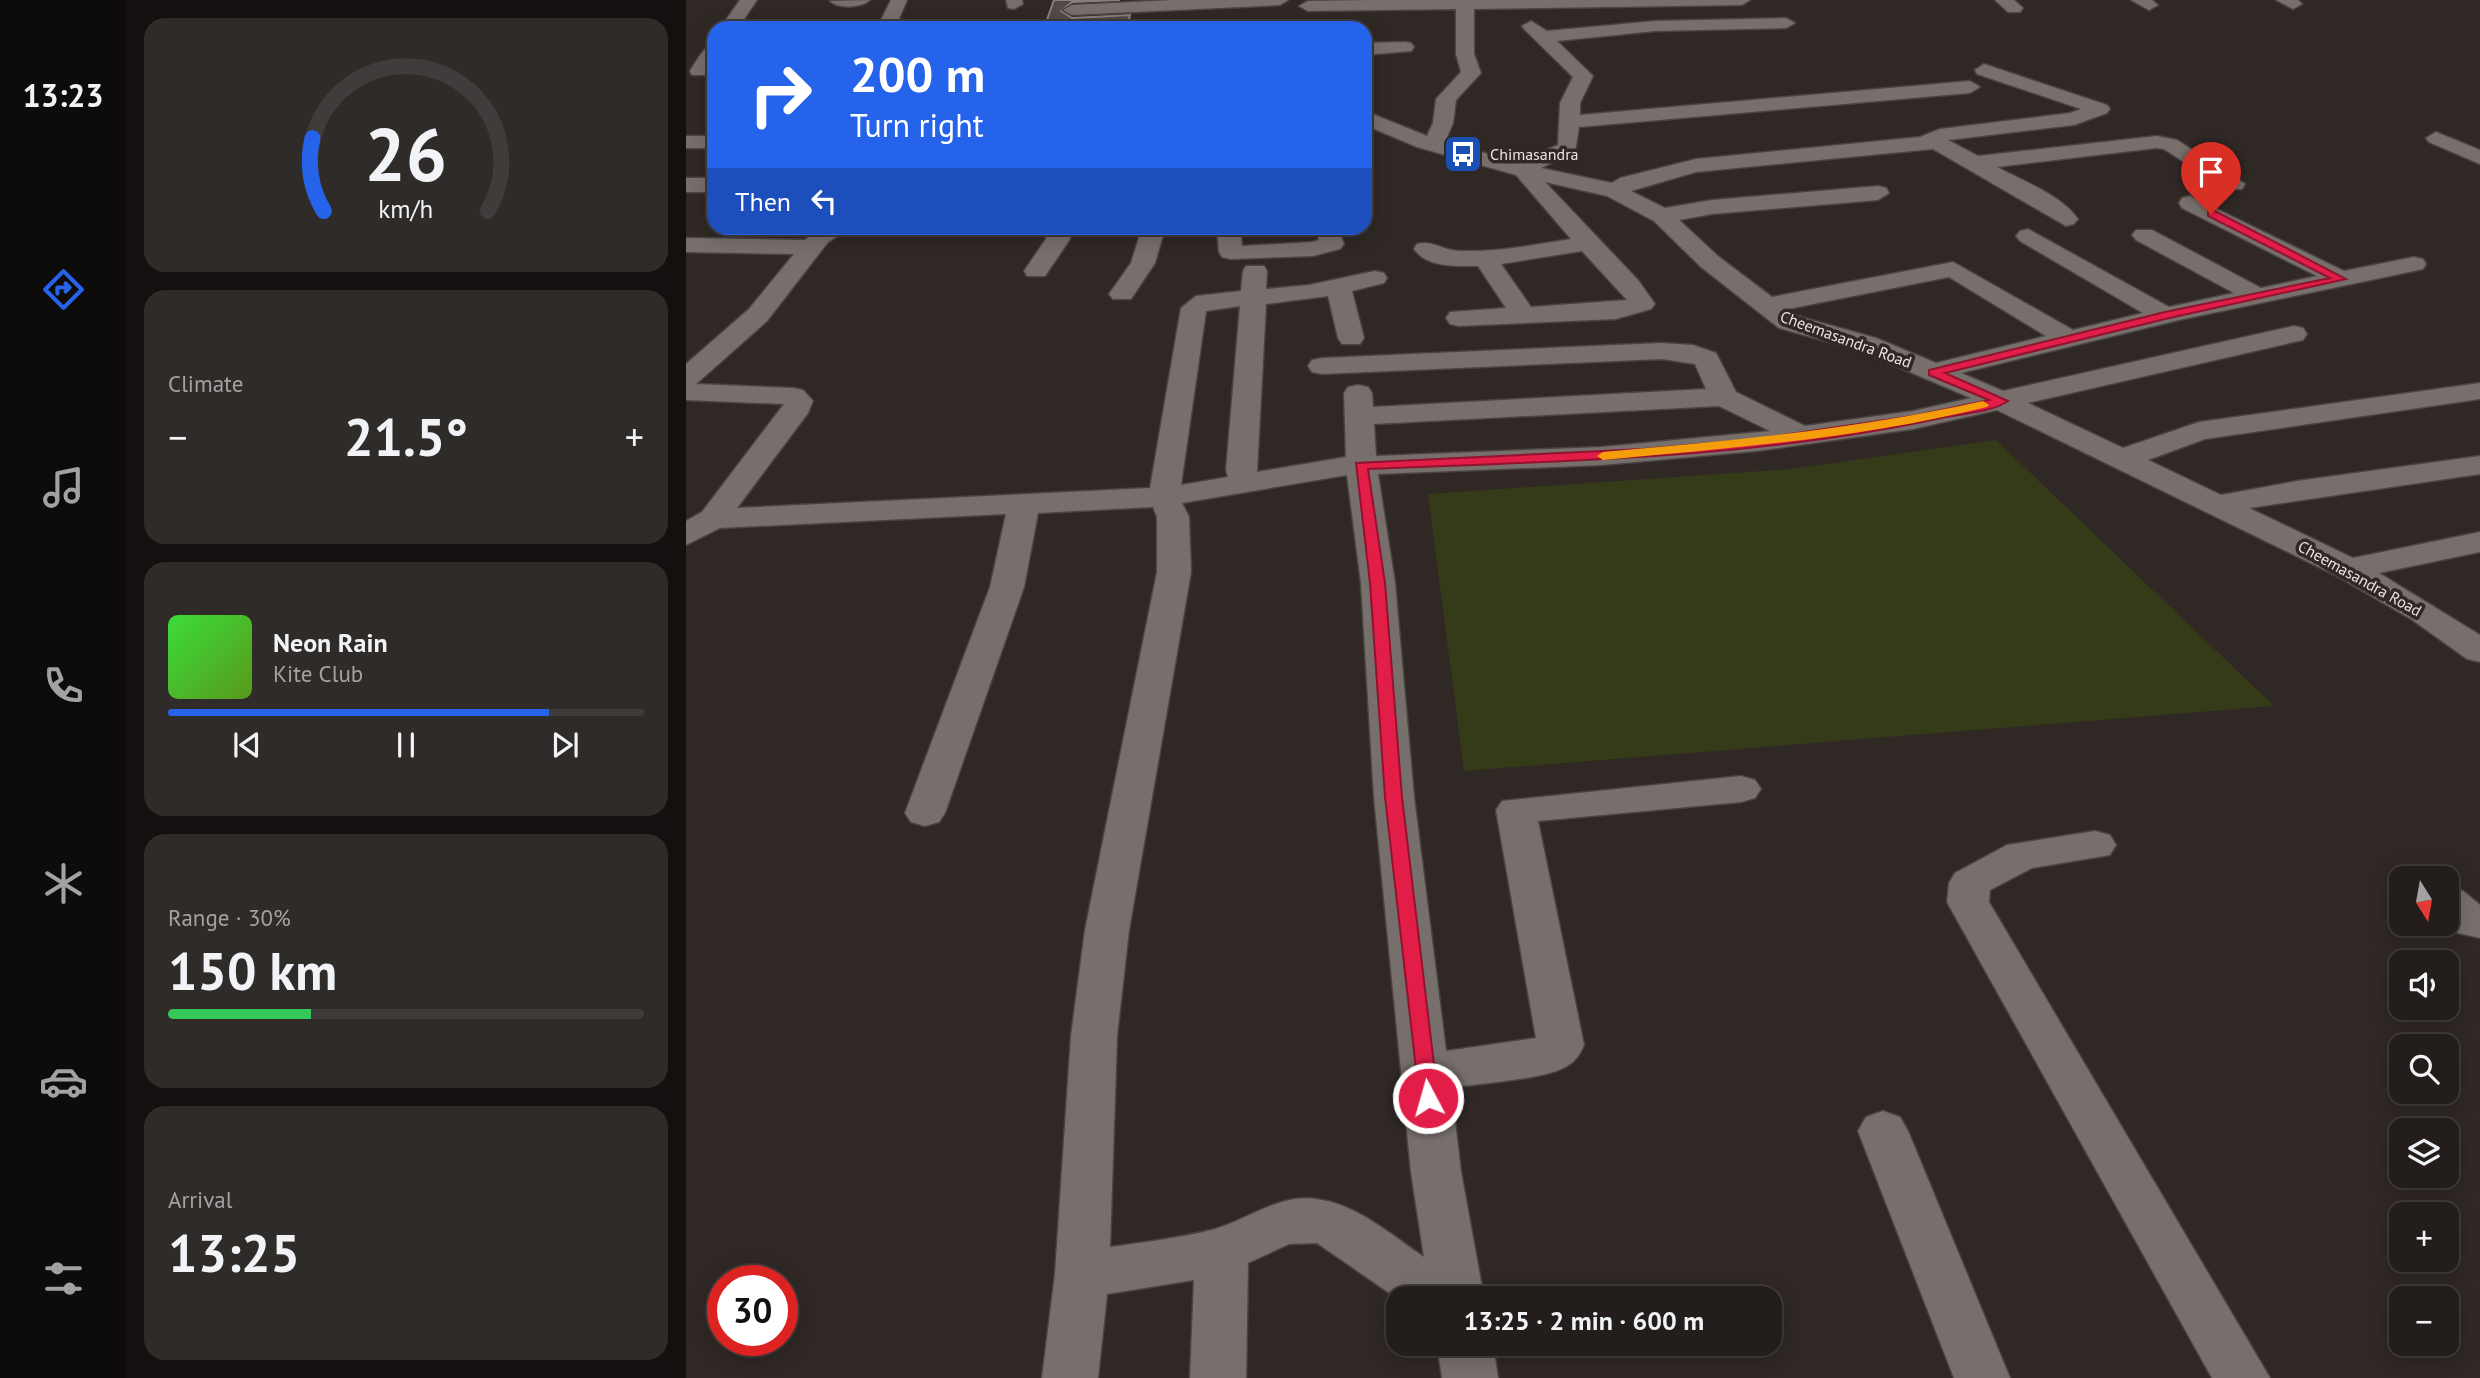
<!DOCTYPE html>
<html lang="en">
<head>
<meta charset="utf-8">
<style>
	body { margin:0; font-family:"PT Sans",sans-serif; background:#2f2b29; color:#f1f3f6; height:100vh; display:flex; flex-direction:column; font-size:26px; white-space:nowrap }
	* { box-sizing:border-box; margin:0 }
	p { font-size:23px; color:#a3a2a3 }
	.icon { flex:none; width:38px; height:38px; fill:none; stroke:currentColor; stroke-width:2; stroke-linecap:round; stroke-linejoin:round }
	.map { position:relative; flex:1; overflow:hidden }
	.details { display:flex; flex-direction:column; gap:18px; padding:18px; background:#13100f; width:560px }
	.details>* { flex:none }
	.guide { position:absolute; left:21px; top:21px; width:665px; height:214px; border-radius:21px; box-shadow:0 4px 18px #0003,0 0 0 2px #403c3b; background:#2563eb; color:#fff; overflow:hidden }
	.needle { width:46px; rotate:169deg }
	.buttons { position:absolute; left:1703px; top:866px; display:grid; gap:14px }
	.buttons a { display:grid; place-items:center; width:70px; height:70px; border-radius:14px; background:#231e1c; box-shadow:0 4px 18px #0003,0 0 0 2px #403c3b; font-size:35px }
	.speed { position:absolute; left:21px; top:1265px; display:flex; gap:14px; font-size:35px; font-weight:700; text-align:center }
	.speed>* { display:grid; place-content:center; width:91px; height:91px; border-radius:50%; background:#231e1c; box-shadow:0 4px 18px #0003,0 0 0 2px #403c3b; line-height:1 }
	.speed .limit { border:10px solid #d22; background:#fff; color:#111 }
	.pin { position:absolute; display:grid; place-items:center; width:60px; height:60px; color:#fff; margin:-72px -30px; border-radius:50% 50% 50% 0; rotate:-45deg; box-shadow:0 0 7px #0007 }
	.pin .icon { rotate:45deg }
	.me { position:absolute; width:77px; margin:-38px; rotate:354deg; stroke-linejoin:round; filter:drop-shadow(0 0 5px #0008) }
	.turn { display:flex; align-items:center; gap:24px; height:147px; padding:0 28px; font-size:32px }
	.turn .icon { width:91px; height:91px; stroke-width:2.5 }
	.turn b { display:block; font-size:49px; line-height:60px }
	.then { display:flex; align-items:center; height:66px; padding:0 28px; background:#0003; gap:14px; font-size:26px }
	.big { font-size:52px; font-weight:600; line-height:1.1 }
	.details .card { flex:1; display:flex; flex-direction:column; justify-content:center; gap:10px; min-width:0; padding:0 24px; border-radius:21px; background:#2f2b29 }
	.details .dial { align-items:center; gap:0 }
	.dial svg { height:182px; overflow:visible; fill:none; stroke:#403c3b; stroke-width:7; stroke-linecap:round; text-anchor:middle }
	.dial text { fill:#f1f3f6; stroke:none }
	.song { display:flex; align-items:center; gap:21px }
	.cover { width:84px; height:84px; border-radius:10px; background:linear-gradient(135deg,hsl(120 70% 55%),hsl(90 70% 35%)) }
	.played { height:7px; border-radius:4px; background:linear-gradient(90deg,#2563eb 80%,#403c3b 80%) }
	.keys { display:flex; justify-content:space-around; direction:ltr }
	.heat { display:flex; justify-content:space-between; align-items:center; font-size:38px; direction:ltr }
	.charge { height:10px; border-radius:5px; background:linear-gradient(90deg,#34c759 30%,#403c3b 0) }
	.trip { position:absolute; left:700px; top:1286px; width:396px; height:70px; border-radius:21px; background:#231e1c; box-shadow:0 4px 18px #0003,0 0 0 2px #403c3b; font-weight:600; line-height:70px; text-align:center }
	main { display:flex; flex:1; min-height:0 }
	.menu { display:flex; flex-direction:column; width:126px; justify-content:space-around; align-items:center; background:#0e0c0b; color:#a3a2a3 }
	.menu .icon { width:49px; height:49px }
	.menu .on { color:#2563eb }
	.menu b { font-size:32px; color:#f1f3f6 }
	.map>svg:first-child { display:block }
	.green { fill:#353b19 }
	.building { fill:#514a47; stroke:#877f7b; stroke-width:2 }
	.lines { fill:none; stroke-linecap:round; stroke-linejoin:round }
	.minor-casing { stroke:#494441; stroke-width:3 }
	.minor { fill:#776f6c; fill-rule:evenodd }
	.route { fill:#e11d48; stroke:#92132f; stroke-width:2 }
	.slow { fill:#f59e0b }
	.labels { text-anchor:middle; stroke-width:7; stroke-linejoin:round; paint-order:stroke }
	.far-poi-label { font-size:16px; fill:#e9e4e2; stroke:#2f2825; text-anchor:start }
	.far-street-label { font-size:16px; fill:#e9e4e2; stroke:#2f2825 }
</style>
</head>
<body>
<main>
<nav class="menu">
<b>13:23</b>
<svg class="icon on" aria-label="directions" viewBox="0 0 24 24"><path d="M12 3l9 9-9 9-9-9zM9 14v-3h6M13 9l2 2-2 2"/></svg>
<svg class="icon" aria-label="music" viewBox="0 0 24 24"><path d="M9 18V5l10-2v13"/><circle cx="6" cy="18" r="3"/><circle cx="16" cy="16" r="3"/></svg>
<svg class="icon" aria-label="phone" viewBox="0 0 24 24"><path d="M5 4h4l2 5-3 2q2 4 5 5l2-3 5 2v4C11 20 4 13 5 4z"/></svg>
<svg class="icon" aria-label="climate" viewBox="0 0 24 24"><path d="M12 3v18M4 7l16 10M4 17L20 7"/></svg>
<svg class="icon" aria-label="car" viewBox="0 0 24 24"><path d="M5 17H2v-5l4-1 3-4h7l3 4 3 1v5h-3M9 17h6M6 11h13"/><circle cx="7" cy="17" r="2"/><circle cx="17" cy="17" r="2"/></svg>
<svg class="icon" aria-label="filters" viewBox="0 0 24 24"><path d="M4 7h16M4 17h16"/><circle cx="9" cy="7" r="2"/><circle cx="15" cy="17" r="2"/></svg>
</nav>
<section class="details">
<div class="card dial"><svg viewBox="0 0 100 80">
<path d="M14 69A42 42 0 1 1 86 69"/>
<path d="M14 69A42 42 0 0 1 9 37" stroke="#2563eb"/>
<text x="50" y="56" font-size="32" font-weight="700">26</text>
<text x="50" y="72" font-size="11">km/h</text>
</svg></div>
<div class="card"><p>Climate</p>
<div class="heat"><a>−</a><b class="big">21.5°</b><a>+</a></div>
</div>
<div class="card">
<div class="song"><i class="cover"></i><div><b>Neon Rain</b><p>Kite Club</p></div></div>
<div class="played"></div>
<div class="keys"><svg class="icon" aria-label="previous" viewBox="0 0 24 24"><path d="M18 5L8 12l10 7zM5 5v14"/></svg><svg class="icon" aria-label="pause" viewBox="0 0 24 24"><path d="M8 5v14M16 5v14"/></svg><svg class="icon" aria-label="next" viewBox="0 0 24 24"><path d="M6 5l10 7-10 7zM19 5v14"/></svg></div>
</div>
<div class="card"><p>Range · 30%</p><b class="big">150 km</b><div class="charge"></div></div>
<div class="card"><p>Arrival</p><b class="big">13:25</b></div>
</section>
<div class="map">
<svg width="1794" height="1378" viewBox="0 0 1794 1378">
	<rect width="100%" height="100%" fill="#2f2825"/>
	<!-- green -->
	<polygon class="green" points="1310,440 1588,706 778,771 742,494 1105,469"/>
	<!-- building -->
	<polygon class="building" points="368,0 434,0 386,2 375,11 386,18 444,15 441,28 358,28"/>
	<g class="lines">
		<defs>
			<g id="minor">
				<polygon points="54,0 71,0 52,28 34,28"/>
				<path d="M184 0C176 8 152 9 144 1Z"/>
				<polygon points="205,0 221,0 209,28 191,28"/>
				<polygon points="320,0 336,0 337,4 328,9 322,8"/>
				<polygon points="487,0 602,0 594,5 386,15 377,10 386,5"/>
				<path d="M685 0H1064L1056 5 788 9V54L795 73 770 100 767 123 759 142 831 162 872 145 874 103 887 77 839 30 836 26 845 21 861 31 969 21 1100 18 1109 23 1100 28 969 31 871 41 907 76 894 103V115L1284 81 1294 87 1284 93 893 127 889 152 855 168 926 183 934 178 1010 159 1234 137 1254 129 1384 113 1395 109 1291 74 1289 70 1298 64 1421 105 1424 109 1421 113 1388 125 1262 140 1292 156 1471 136 1491 140 1559 184 1556 189H1540L1478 149 1471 148 1311 167C1337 181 1375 195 1392 219L1388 224 1380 226 1247 149 1010 172 945 191 979 208 1026 200 1192 186 1200 188 1203 193 1192 200 1026 214 993 220 1033 257 1086 297 1267 262 1387 330 1457 313 1334 241 1330 236 1334 231 1342 229 1483 307 1548 293 1450 240 1446 235 1450 230H1466L1575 288 1631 276 1496 208 1493 203 1496 198 1504 196 1658 271 1728 257 1737 259 1740 264 1737 269 1728 271 1493 320 1275 373 1317 391 1608 326 1617 328 1621 334 1617 340 1608 342 1342 403 1437 448 1513 422 1794 383V399L1519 439 1462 460 1535 495 1611 481 1794 456V474L1563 508 1667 558 1794 532V552L1693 573 1794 635V662L1781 659 1725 619 1651 576 1311 410 1227 429 1070 451 916 465 692 474 709 583 728 797 760 1051 850 1038 810 810 816 801 1055 776 1069 780 1075 789 1069 798 1055 802 852 821 898 1045C894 1054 890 1061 881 1066 858 1080 793 1083 765 1088L775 1172 798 1298 712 1299 631 1243 603 1244 562 1263 560 1378H504L508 1280 421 1294 412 1378H356L369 1274 385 1036 399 930 471 572V517L467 507 352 513 338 587 259 813 253 822 239 826 225 822 219 813 304 587 320 514 34 528 0 545V521L16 512 98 404 0 400V364L63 309 108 254 0 252V238L119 240 135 228H164L142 242 81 321 10 384 107 388 117 390 127 401 122 413 51 508 464 488 495 308 510 296 555 291 557 271 560 266H578L581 271 580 289 623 285 689 271 698 273 701 278 698 283 666 291 678 338 674 344H656L652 338 642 296 580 304 571 472 660 457 658 393 662 387 672 385 682 387 686 393 687 407 1020 389 1009 364 976 359 636 374 626 372 622 366 626 360 636 358 976 343 1007 345 1030 353 1050 392 1119 426 1227 411 1285 398 1172 350 1093 328 1015 267 968 221 921 196 859 182 952 280 969 304 965 309 930 319 773 326 764 324 760 318 764 312 820 308 792 266C772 266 741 268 728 249L731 244C747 240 758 251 774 251 811 252 848 245 885 239L830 175 731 147 679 125V111L741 136 747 123 750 99 775 72 770 54V9L622 11 613 6 622 1ZM896 251 941 300 845 307 815 264ZM1263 277 1360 336 1250 363 1190 338 1111 316 1102 309ZM554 306 540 470 542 477 495 485 520 311ZM1033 406 1084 431 916 447 690 456 688 424ZM661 475 675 583 688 797 725 1172 738 1257C705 1235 671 1204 630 1199 593 1194 563 1219 529 1229 495 1238 459 1242 424 1247L431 1036 443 930 505 572 503 517 496 503Z"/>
				<polygon points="1309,0 1328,0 1337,8 1334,12 1322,12"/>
				<polygon points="1445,0 1466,0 1472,5 1463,10"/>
				<polygon points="1590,0 1612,0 1616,4 1607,9"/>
				<polygon points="719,42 725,43 728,47 725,51 679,55 679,43"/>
				<path d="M28 44V63L20 75H6L4 71C10 62 17 47 28 44Z"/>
				<polygon points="1750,132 1794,150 1794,164 1743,142 1740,138"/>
				<rect x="0" y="136" width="28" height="12"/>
				<rect x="0" y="178" width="28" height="14"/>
				<polygon points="361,228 383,228 384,239 359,276 341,276 338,271 360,239"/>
				<polygon points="456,228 479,228 469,263 445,299 427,299 423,294 445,263"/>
				<polygon points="531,228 554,228 556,246 626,242 633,240 630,228 652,228 658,244 654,249 627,256 545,259 536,257 533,252"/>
				<polygon points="1409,831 1424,835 1430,845 1424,855 1346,868 1304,890 1303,902 1584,1378 1526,1378 1261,902 1263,883 1269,873 1321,845"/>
				<polygon points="1760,887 1777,891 1794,905 1794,938 1772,933 1760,924"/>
				<polygon points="1197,1111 1214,1117 1222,1131 1324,1378 1268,1378 1172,1131 1180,1117"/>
				<polygon points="751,1344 807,1344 812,1378 756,1378"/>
			</g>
		</defs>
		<!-- minor casing -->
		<use href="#minor" class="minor-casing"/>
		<!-- minor -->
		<use href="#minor" class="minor"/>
	</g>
	<!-- route -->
	<path class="route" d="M1522 211H1529L1660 279 1479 319 1259 373 1322 401C1307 412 1274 414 1255 418 1068 459 873 461 682 469L699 583 716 797 752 1098 749 1104H734L699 797 684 583 670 463 958 449 1070 439 1227 416 1303 400 1243 375V370L1479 312 1644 278 1522 216Z"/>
	<!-- slow -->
	<path class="slow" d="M1297 401 1303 405 1301 407C1176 438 1046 448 917 460L911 456 917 452C1045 441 1172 429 1297 401Z"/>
	<!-- icons -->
	<defs>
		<symbol id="bus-square" viewBox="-11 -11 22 22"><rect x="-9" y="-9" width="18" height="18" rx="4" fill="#1a4fb4" stroke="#2f2825"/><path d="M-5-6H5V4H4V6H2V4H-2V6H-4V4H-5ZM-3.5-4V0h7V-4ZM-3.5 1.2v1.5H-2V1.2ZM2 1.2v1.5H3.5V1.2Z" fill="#fff"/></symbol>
	</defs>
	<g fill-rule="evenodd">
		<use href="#bus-square" x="755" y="132" width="44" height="44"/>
	</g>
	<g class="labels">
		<!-- far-poi labels -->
		<g class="far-poi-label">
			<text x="804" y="160">Chimasandra</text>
		</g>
		<!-- far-street labels -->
		<g class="far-street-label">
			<text transform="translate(1160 339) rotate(20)" y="6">Cheemasandra Road</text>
			<text transform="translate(1674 578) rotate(29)" y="6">Cheemasandra Road</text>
		</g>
	</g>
</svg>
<div class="buttons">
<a><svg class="needle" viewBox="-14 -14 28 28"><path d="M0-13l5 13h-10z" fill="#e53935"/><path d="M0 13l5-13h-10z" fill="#a3a2a3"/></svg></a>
<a><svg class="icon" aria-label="sound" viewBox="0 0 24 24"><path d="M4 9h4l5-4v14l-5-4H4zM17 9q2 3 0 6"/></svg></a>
<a><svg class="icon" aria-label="search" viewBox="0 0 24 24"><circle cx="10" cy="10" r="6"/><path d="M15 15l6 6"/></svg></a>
<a><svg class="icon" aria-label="layers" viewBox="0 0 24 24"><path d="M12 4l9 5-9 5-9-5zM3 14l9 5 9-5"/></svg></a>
<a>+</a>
<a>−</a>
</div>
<div class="speed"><div class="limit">30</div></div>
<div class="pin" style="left:1525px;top:214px;background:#d93025"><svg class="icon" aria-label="arrive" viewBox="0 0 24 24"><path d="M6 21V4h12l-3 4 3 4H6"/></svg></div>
<svg class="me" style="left:742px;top:1098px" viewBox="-20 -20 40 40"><circle r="17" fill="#e11d48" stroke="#fff" stroke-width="3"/><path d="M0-11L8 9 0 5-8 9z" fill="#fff"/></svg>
<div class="trip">13:25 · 2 min · 600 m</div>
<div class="guide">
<div class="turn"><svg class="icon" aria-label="right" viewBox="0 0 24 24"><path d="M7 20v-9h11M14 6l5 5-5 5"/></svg><div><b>200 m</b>Turn right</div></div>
<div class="then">Then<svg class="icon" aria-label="left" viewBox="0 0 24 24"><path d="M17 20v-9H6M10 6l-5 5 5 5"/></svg></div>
</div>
</div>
</main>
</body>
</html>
